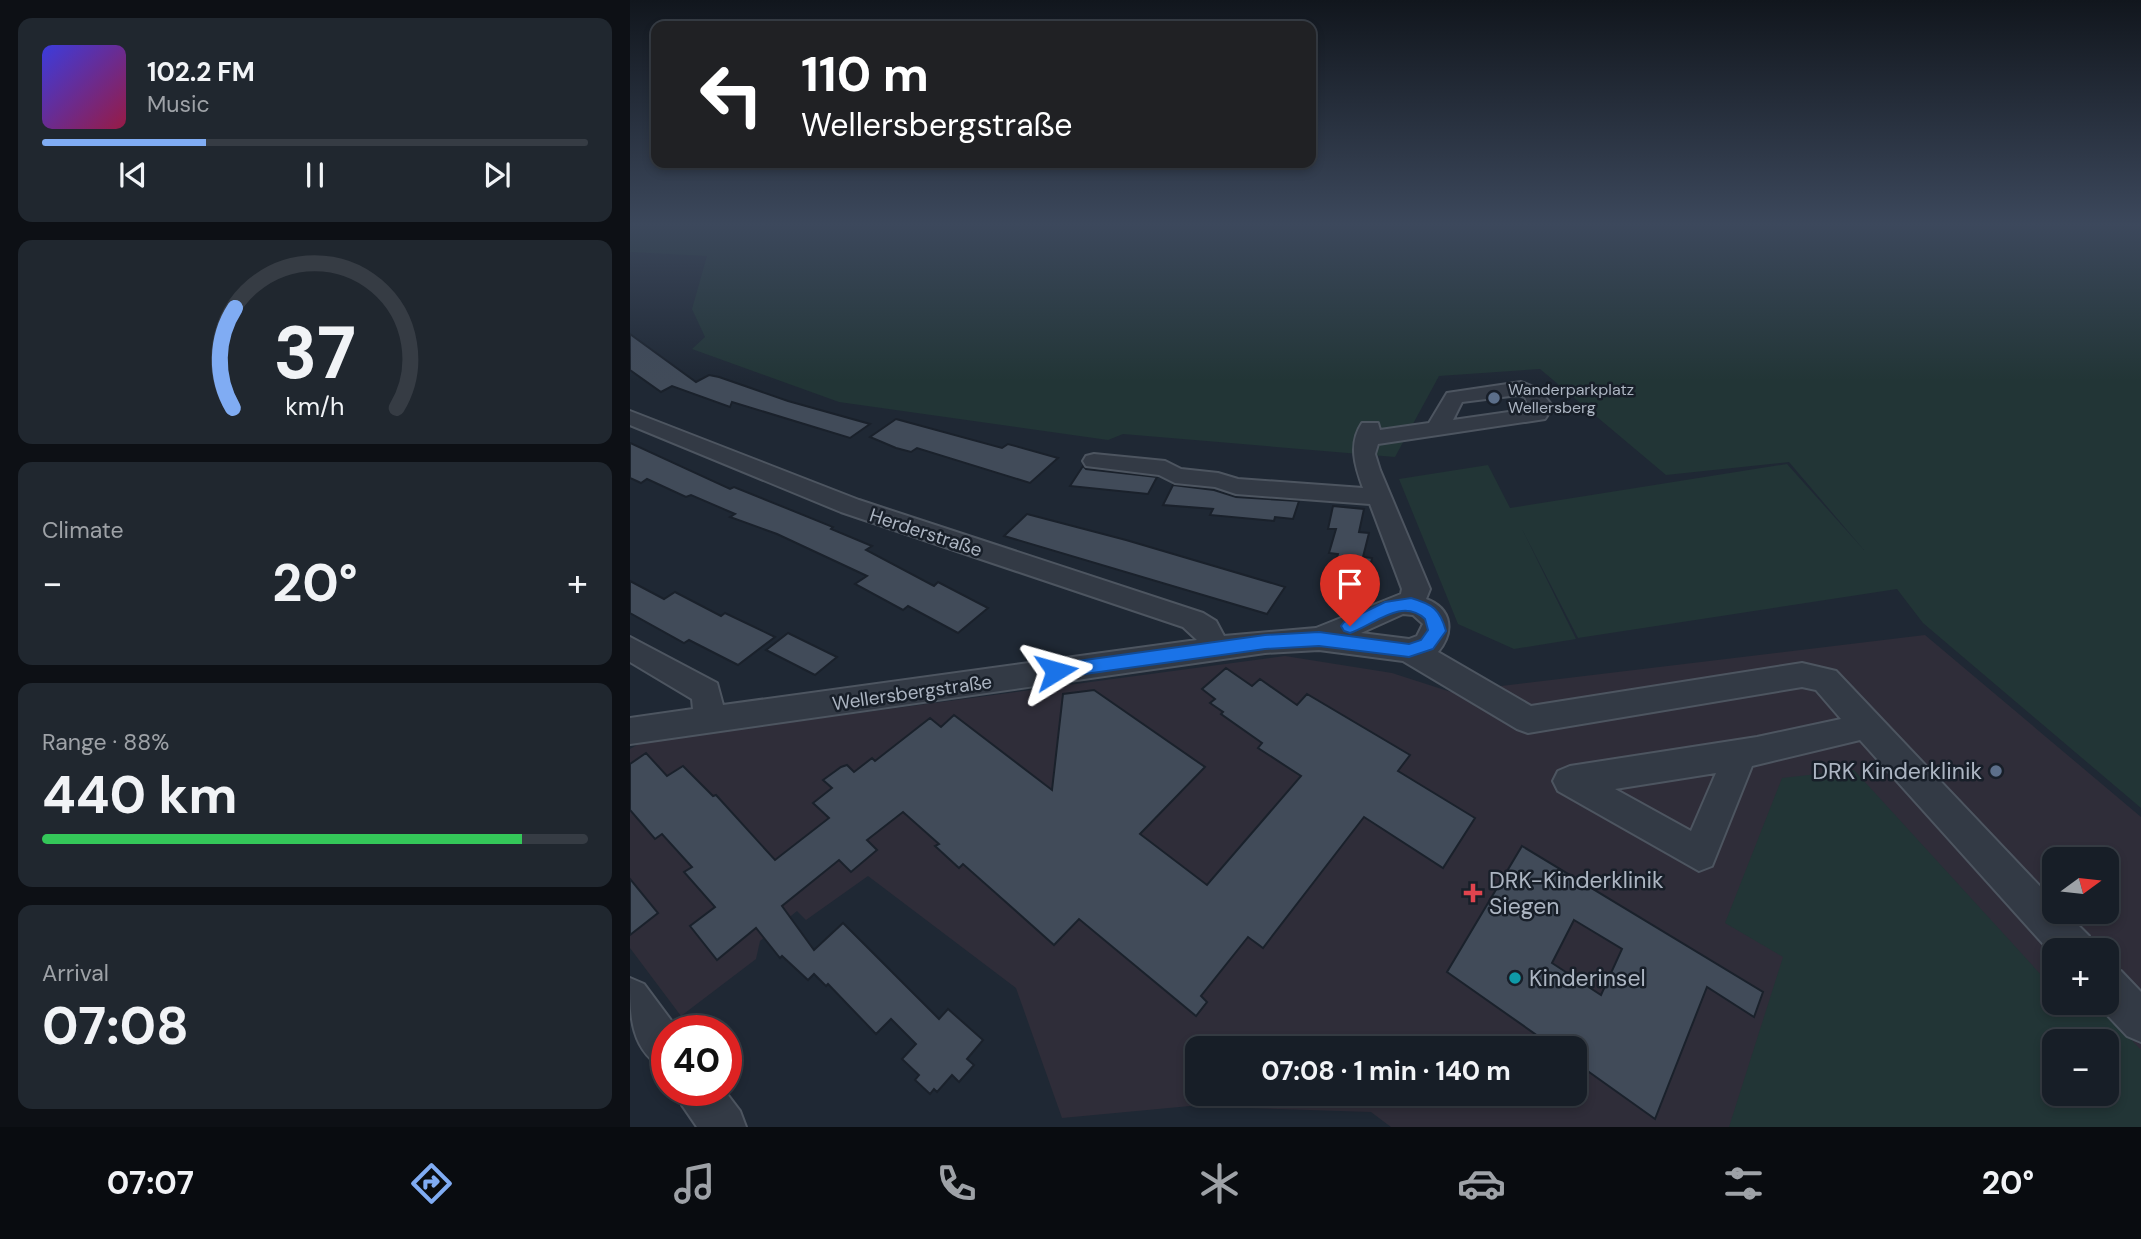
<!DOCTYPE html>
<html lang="en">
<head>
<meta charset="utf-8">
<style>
	body { margin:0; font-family:"DM Sans",sans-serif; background:#20272f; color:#f1f3f6; height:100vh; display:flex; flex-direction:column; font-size:26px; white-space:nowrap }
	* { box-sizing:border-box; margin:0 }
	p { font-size:23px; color:#9ea2a7 }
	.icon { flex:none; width:38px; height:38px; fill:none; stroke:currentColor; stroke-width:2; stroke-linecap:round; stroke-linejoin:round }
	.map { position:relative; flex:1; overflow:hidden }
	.panel { display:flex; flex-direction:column; gap:18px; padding:18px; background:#0d1015; width:630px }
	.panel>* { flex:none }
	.top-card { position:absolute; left:21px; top:21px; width:665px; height:147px; border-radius:14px; box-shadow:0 4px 10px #0003,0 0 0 2px #363c44; background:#202124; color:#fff; overflow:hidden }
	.needle { width:46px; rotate:75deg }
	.fabs { position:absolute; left:1412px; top:847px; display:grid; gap:14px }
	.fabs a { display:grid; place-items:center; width:77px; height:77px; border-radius:14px; background:#171e27; box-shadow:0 4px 10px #0003,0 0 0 2px #363c44; font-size:35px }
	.speed { position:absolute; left:21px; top:1015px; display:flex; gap:14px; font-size:35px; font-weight:700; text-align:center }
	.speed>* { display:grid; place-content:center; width:91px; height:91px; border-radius:50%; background:#171e27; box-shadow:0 4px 10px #0003,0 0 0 2px #363c44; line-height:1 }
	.speed .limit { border:10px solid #d22; background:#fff; color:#111 }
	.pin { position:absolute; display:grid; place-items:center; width:60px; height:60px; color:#fff; margin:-72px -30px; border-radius:50% 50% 50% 0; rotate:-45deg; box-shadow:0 0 7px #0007 }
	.pin .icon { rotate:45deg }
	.me { position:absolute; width:77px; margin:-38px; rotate:82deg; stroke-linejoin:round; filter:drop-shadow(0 0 5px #0008) }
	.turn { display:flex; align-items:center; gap:24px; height:147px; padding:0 35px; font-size:32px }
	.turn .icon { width:91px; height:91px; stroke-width:2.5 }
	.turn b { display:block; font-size:49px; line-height:60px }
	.big { font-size:52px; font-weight:700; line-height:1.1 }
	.panel .widget { flex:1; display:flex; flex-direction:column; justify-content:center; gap:10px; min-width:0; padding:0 24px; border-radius:14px; background:#20272f }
	.panel .dial { align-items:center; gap:0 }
	.dial svg { height:182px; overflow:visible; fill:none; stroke:#363c44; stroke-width:7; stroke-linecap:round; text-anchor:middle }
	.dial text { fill:#f1f3f6; stroke:none }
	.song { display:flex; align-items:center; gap:21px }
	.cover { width:84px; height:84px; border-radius:10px; background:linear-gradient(135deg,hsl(240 70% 55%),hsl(340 70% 35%)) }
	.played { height:7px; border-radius:4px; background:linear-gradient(90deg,#80acf3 30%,#363c44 30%) }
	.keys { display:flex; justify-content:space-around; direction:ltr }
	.heat { display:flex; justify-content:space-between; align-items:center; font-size:38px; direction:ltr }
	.charge { height:10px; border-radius:5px; background:linear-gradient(90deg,#34c759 88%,#363c44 0) }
	.trip { position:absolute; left:555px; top:1036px; width:402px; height:70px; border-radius:14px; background:#171e27; box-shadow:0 4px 10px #0003,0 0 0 2px #363c44; font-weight:700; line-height:70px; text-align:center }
	.menu { display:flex; height:112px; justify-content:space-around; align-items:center; background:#090c10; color:#9ea2a7 }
	.menu .icon { width:49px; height:49px }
	.menu .active { color:#80acf3 }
	.menu b { font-size:32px; color:#f1f3f6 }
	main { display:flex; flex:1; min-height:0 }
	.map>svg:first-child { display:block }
	.medical { fill:#2f2d39; fill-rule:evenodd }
	.green { fill:#223536; fill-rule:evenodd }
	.building { fill:#414b59; stroke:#1a212b; stroke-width:2; fill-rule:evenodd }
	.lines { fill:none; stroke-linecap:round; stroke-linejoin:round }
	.minor-casing { stroke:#4d5560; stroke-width:4 }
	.minor { fill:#333a45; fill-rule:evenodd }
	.route { fill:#1a73e8; stroke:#114b97; stroke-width:2 }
	.service-dot { fill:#5c6f8a; stroke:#181f29; stroke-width:2.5 }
	.health-dot { fill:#e0444e; stroke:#181f29; stroke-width:2.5 }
	.culture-dot { fill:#0f9aa8; stroke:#181f29; stroke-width:2.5 }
	.labels { text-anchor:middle; stroke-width:5; stroke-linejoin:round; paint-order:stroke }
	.far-poi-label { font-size:16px; fill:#acb5c2; stroke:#181f29; text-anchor:start }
	.street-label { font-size:19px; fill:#acb5c2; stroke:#181f29 }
	.near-poi-label { font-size:23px; fill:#acb5c2; stroke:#181f29; text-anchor:start }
</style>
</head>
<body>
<main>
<section class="panel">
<div class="widget">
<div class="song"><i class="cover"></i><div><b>102.2 FM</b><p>Music</p></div></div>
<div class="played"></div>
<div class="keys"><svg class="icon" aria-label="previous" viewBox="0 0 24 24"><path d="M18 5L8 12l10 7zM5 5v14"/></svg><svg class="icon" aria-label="pause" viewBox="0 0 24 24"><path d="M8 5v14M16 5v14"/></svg><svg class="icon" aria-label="next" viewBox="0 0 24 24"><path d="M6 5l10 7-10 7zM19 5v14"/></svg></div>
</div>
<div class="widget dial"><svg viewBox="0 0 100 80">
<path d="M14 69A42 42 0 1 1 86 69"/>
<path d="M14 69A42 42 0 0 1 15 25" stroke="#80acf3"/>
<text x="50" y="56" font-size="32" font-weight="700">37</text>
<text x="50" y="72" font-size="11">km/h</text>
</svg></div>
<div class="widget"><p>Climate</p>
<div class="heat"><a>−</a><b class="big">20°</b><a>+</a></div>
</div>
<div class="widget"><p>Range · 88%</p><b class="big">440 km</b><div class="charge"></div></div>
<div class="widget"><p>Arrival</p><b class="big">07:08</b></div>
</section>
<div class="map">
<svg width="1511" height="1127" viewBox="0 0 1511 1127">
	<rect width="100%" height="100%" fill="#1f2834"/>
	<!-- medical -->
	<path class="medical" d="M1295 635 1511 817V1127H761L741 1112 560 1106 432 1118 386 988 238 876 176 920 167 911 130 941 126 959 51 1016 0 948V749L12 742 655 656 762 673 821 692ZM1424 859H1477V912H1424ZM1424 950H1477V1003H1424ZM1424 1041H1477V1094H1424ZM567 1048H945V1094H567Z"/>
	<!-- green -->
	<g class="green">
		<polygon points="0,223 1511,223 1511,808 1293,623 1267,589 948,638 892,529 946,639 884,649 828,624 769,479 858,465 880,508 1157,464 1234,550 1159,462 1036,475 910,369 809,376 765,457 493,434 478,440 209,402 62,349 75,337 62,309 77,256 0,252"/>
		<path d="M1224 770 1424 989V1003H1467L1511 1050V1127H1099L1153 957 1095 923 1152 778ZM1424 1041H1477V1094H1424Z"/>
	</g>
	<!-- building -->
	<g class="building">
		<polygon points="0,334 66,382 79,375 89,377 158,401 240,424 220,438 102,402 100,407 42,386 31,392 0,370"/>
		<polygon points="266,419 372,448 378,444 428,458 400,483 287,448 281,452 266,448 240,437"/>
		<polygon points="0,443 100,489 104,487 203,527 201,529 242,546 236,550 304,586 308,582 358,608 328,633 278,606 273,610 225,584 237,576 147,534 100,517 105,514 61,495 56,497 17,479 11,483 0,478"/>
		<polygon points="453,466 456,469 527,477 518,494 440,486"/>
		<polygon points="543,485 584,490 606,497 669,501 663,519 645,517 644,521 580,515 583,509 533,505"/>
		<polygon points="703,506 734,509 729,532 739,533 733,557 742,558 737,583 701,579 708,554 699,553 706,529 698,529"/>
		<polygon points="397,514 496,540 655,587 637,614 374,536"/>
		<polygon points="0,581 34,599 45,592 91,616 95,613 145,637 108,665 59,640 54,643 0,613"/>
		<polygon points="158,633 207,657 185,675 136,650"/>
		<polygon points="596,668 622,686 630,679 667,705 677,694 780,755 768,771 845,818 813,868 734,817 633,948 618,937 571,996 577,1002 566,1016 449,919 424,945 333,864 329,868 305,846 309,844 273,812 237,840 247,850 221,872 209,860 152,906 184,950 213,923 309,1019 318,1009 353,1040 337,1059 344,1065 329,1082 322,1075 307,1092 304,1089 300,1094 285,1080 289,1075 272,1059 286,1044 261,1019 246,1034 198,984 196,986 184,974 178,980 152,956 150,958 126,928 87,960 60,926 85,907 54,872 62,867 32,834 25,839 0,810 0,764 16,753 37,776 53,766 83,796 86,795 145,860 199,818 183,803 202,788 193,780 211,767 217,765 224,772 242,758 245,761 300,718 311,727 324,715 422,790 433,694 464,690 575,767 510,834 577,885 671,776 628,748 632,743 591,714 593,712 580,703 585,699 572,689"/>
		<path d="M892 846 1133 992 1124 1017 1077 987 1025 1119 945 1062V1048H925L817 972ZM944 920 992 949 971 995 922 963Z"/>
		<polygon points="0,879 28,913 0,935"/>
	</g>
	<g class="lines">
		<defs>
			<g id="minor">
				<path d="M891 382 909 389 923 407 915 419 748 444 745 454 750 470 800 589 796 599C823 609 824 633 808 652L901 706 1172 663 1206 671 1424 901V912H1435L1459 936 1464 950H1424V956L1230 740 1122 766 1082 866 1069 871 928 791 923 781 928 771 940 766 1127 737 1211 719 1186 690 1172 687 898 733 887 729 773 661 689 650 635 653 0 744V718L63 709 62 699 0 662V637L87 683 93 705 567 640 553 627 211 512 0 425V411L229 500 573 613 586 621 594 636 686 628 771 594 772 589 740 504 606 494 585 487 545 483 529 475 456 466 453 461 456 456 464 454 535 461 551 469 588 473 608 479 733 488C725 466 718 444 732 423H748L750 430 799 423 817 393ZM888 395 895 397 900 409 823 420 832 402ZM773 614 783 615 793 624 787 636 779 639 731 633ZM1086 773 1061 831 985 789Z"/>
				<polygon points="1477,965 1491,971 1511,992 1511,1042 1497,1036 1466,1003 1477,1003"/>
				<path d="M0 978 14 984 49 1031H37V1070C0 1052 0 1016 0 978Z"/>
				<polygon points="46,1090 94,1090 110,1111 116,1127 67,1127 52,1105"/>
			</g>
		</defs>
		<!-- minor casing -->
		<use href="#minor" class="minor-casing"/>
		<!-- minor -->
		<use href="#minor" class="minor"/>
	</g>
	<!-- sky -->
	<linearGradient id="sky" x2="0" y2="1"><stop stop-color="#11161d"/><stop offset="0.59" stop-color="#3c485c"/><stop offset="1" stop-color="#3c485c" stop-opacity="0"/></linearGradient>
	<rect width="1511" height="381" fill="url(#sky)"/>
	<!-- route -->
	<path class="route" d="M781 598C802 604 810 609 816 631L803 649 779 657 689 646 635 649 426 678 419 676 417 671 419 666 426 664 635 635 689 632 779 644 791 640 798 630 795 619C772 597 744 625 720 633L714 631 711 626 714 622 755 602Z"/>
	<!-- markers -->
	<g class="service-dot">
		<circle cx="864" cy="398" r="7"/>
		<circle cx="1366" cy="771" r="7"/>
	</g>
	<path class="health-dot" d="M839.5 882.5h7v7h7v7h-7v7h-7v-7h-7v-7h7z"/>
	<circle class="culture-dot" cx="885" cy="978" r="7"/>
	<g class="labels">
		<!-- far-poi labels -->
		<g class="far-poi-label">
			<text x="878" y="395">Wanderparkplatz<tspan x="878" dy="18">Wellersberg</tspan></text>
		</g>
		<!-- street labels -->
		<g class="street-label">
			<text transform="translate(296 532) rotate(18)" y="7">Herderstraße</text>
			<text transform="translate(282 692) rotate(-8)" y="7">Wellersbergstraße</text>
		</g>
		<!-- near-poi labels -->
		<g class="near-poi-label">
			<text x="1352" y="779" text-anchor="end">DRK Kinderklinik</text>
			<text x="859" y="888">DRK-Kinderklinik<tspan x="859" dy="26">Siegen</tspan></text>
			<text x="899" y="986">Kinderinsel</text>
		</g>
	</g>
</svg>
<div class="fabs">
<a><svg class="needle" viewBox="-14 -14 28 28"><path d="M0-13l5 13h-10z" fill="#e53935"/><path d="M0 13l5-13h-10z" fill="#9ea2a7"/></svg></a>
<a>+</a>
<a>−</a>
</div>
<div class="speed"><div class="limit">40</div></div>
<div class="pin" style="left:720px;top:626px;background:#d93025"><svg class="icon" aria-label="arrive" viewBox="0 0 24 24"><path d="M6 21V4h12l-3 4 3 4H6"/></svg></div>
<svg class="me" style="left:426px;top:671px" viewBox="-20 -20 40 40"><path d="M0-17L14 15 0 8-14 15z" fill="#1a73e8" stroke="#fff" stroke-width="4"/></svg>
<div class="trip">07:08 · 1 min · 140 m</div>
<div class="top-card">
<div class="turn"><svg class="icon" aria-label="left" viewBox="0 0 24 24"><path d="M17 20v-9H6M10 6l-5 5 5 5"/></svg><div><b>110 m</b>Wellersbergstraße</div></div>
</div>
</div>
</main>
<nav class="menu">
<b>07:07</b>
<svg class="icon active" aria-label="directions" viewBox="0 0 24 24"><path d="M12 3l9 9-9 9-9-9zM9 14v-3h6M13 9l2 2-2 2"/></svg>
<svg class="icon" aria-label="music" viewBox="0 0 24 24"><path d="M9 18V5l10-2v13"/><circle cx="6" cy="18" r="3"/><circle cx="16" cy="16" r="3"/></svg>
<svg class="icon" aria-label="phone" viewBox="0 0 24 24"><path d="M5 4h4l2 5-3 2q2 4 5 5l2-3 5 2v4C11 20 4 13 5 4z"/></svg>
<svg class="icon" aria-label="climate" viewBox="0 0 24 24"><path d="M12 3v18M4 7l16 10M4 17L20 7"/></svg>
<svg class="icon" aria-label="car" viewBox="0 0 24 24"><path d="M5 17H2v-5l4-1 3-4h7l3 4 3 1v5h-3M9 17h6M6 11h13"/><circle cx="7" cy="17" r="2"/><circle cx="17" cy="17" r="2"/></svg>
<svg class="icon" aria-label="filters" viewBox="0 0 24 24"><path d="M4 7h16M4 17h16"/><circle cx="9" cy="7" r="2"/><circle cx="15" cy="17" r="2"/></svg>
<b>20°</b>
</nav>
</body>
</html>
